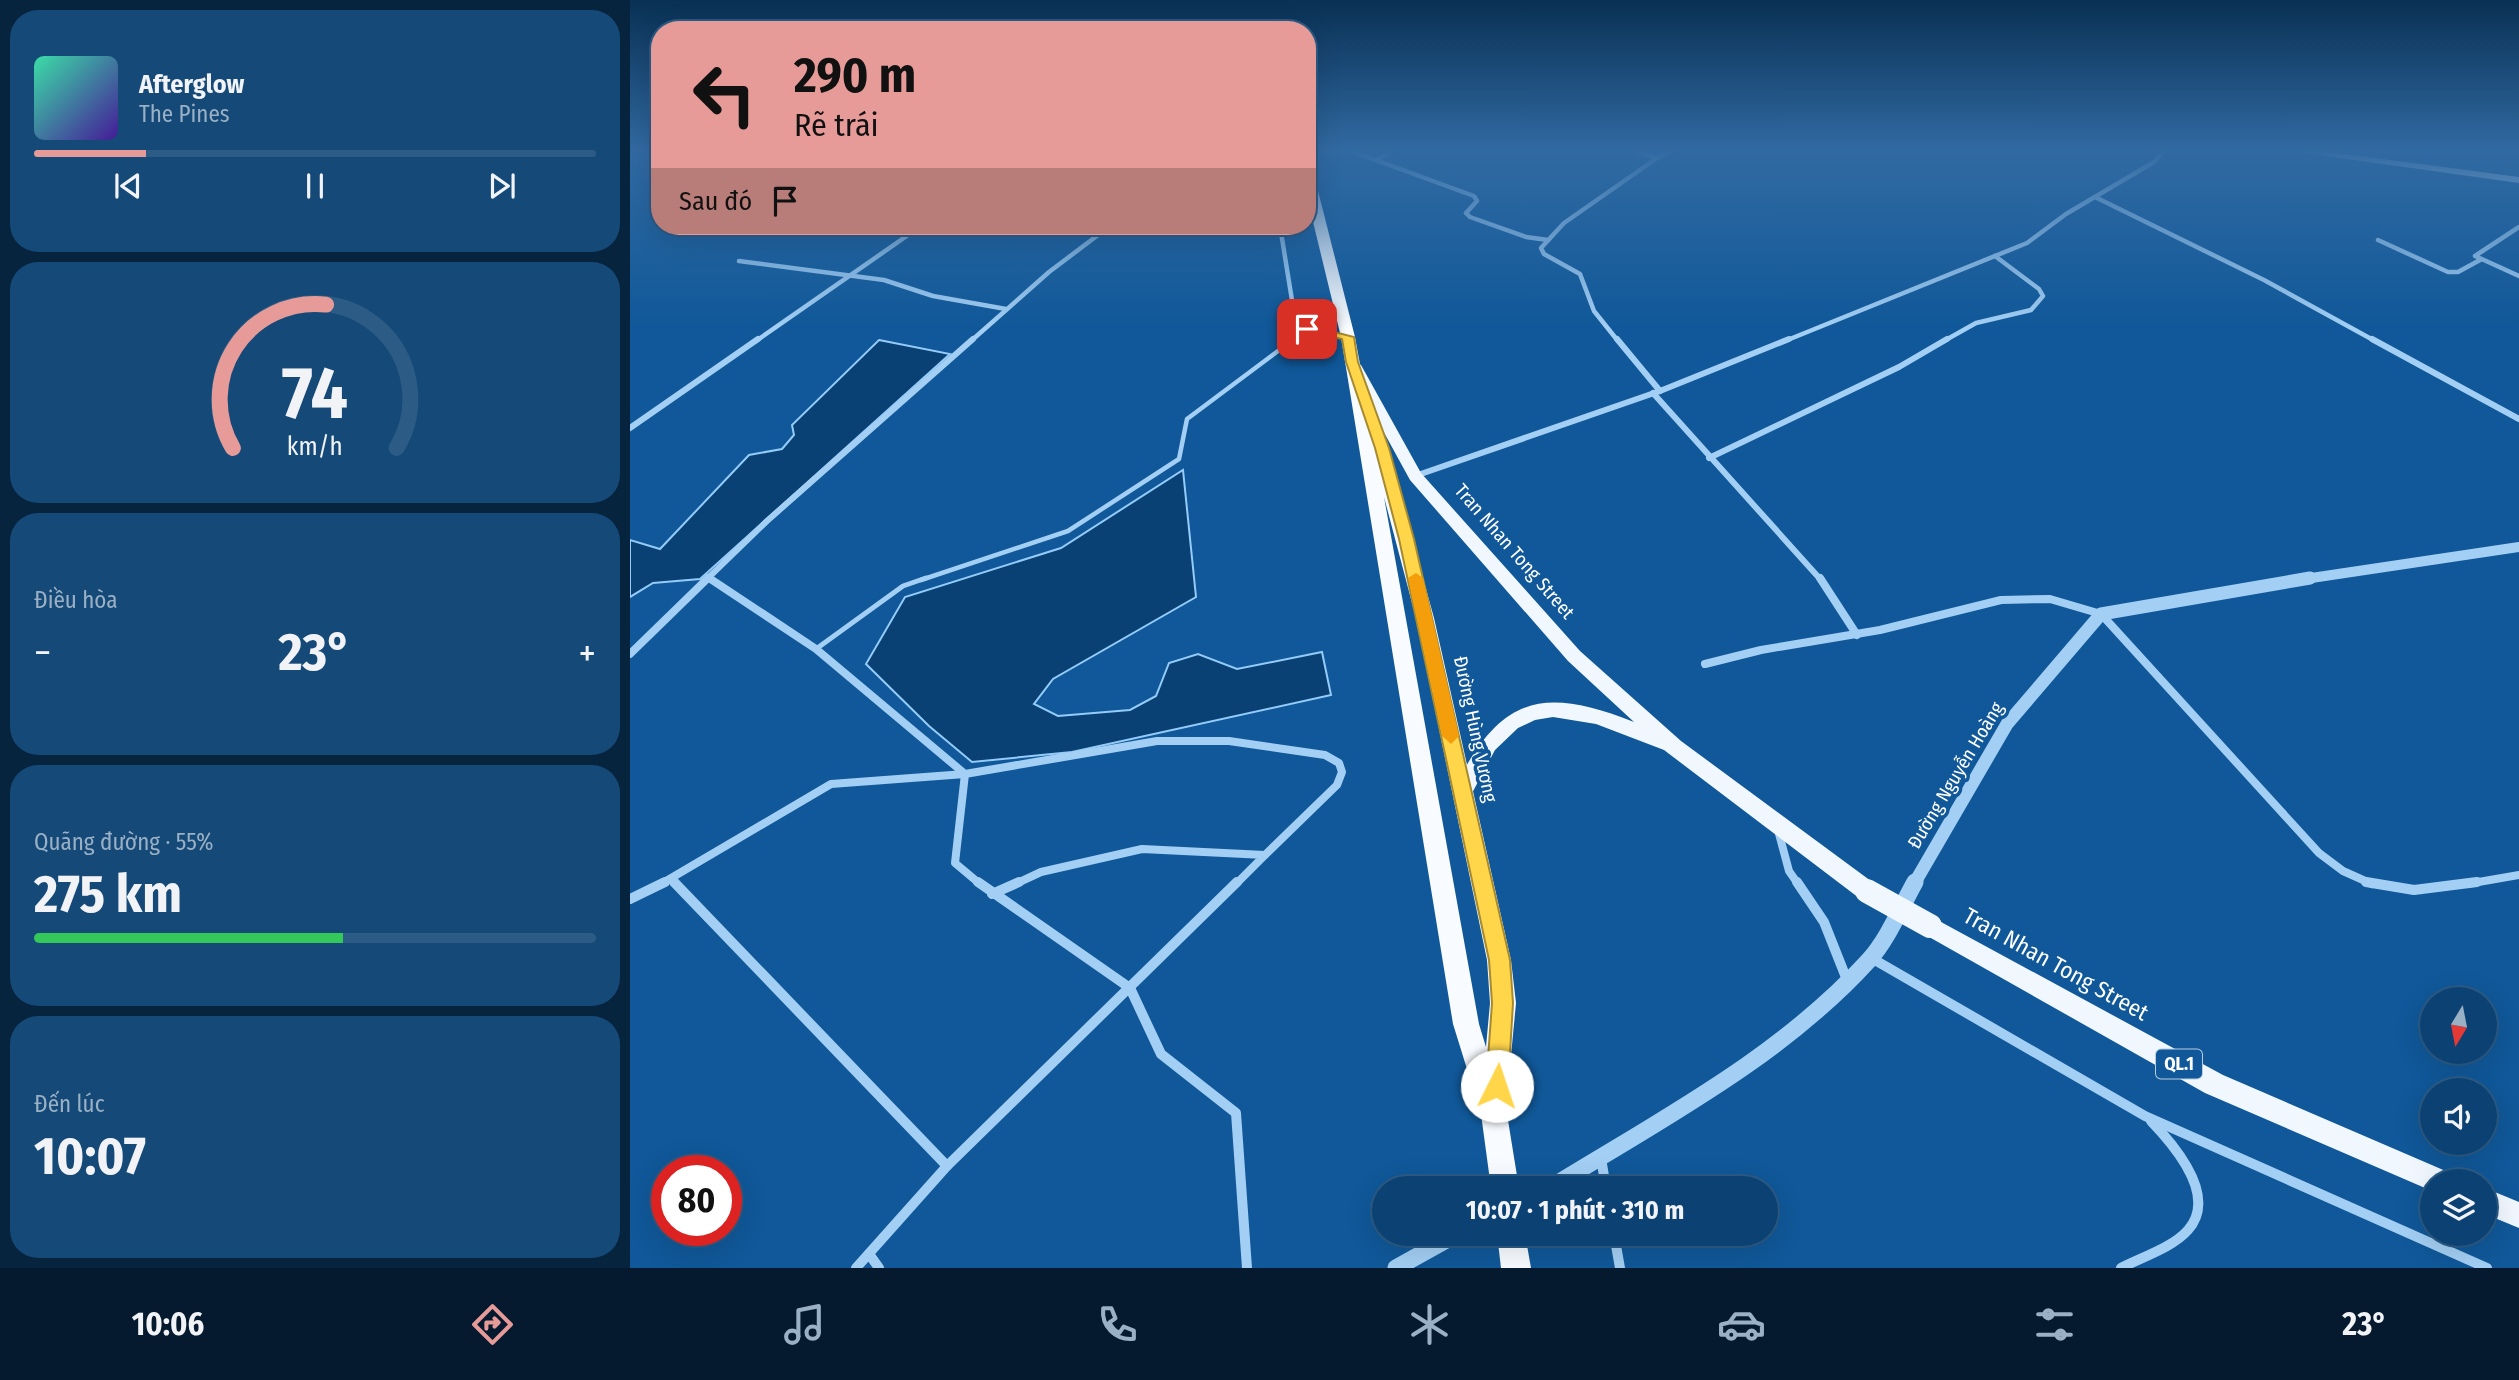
<!DOCTYPE html>
<html lang="vi">
<head>
<meta charset="utf-8">
<style>
	body { margin:0; font-family:"Fira Sans Condensed",sans-serif; background:#154978; color:#f1f3f6; height:100vh; display:flex; flex-direction:column; font-size:26px; white-space:nowrap }
	* { box-sizing:border-box; margin:0 }
	p { font-size:23px; color:#9ab0c4 }
	.icon { flex:none; width:38px; height:38px; fill:none; stroke:currentColor; stroke-width:2; stroke-linecap:round; stroke-linejoin:round }
	.map { position:relative; flex:1; overflow:hidden }
	.drawer { display:flex; flex-direction:column; gap:10px; padding:10px; background:#07243f; width:630px }
	.drawer>* { flex:none }
	.top-card { position:absolute; left:21px; top:21px; width:665px; height:214px; border-radius:28px; box-shadow:0 7px 28px #0002,0 0 0 2px #2c5b85; background:#e69b98; color:#111; overflow:hidden }
	.needle { width:46px; rotate:190deg }
	.buttons { position:absolute; left:1790px; top:987px; display:grid; gap:14px }
	.buttons a { display:grid; place-items:center; width:77px; height:77px; border-radius:50%; background:#0c4273; box-shadow:0 7px 28px #0002,0 0 0 2px #2c5b85; font-size:35px }
	.speed { position:absolute; left:21px; top:1155px; display:flex; gap:14px; font-size:35px; font-weight:700; text-align:center }
	.speed>* { display:grid; place-content:center; width:91px; height:91px; border-radius:50%; background:#0c4273; box-shadow:0 7px 28px #0002,0 0 0 2px #2c5b85; line-height:1 }
	.speed .limit { border:10px solid #d22; background:#fff; color:#111 }
	.pin { position:absolute; display:grid; place-items:center; width:60px; height:60px; color:#fff; margin:-30px; border-radius:14px; box-shadow:0 4px 10px #0006 }
	.me { position:absolute; width:77px; margin:-38px; rotate:4deg; stroke-linejoin:round; filter:drop-shadow(0 0 5px #0008) }
	.turn { display:flex; align-items:center; gap:24px; height:147px; padding:0 28px; font-size:32px }
	.turn .icon { width:91px; height:91px; stroke-width:2.5 }
	.turn b { display:block; font-size:49px; line-height:60px }
	.then { display:flex; align-items:center; height:66px; padding:0 28px; background:#0003; gap:14px; font-size:26px }
	.big { font-size:52px; font-weight:700; line-height:1.1 }
	.drawer .tile { flex:1; display:flex; flex-direction:column; justify-content:center; gap:10px; min-width:0; padding:0 24px; border-radius:28px; background:#154978 }
	.drawer .dial { align-items:center; gap:0 }
	.dial svg { height:182px; overflow:visible; fill:none; stroke:#2c5b85; stroke-width:7; stroke-linecap:round; text-anchor:middle }
	.dial text { fill:#f1f3f6; stroke:none }
	.song { display:flex; align-items:center; gap:21px }
	.cover { width:84px; height:84px; border-radius:10px; background:linear-gradient(135deg,hsl(160 70% 55%),hsl(260 70% 35%)) }
	.played { height:7px; border-radius:4px; background:linear-gradient(90deg,#e69b98 20%,#2c5b85 20%) }
	.keys { display:flex; justify-content:space-around; direction:ltr }
	.heat { display:flex; justify-content:space-between; align-items:center; font-size:38px; direction:ltr }
	.charge { height:10px; border-radius:5px; background:linear-gradient(90deg,#34c759 55%,#2c5b85 0) }
	.trip { position:absolute; left:742px; top:1176px; width:406px; height:70px; border-radius:35px; background:#0c4273; box-shadow:0 7px 28px #0002,0 0 0 2px #2c5b85; font-weight:700; line-height:70px; text-align:center }
	.tab-bar { display:flex; height:112px; justify-content:space-around; align-items:center; background:#051a2e; color:#9ab0c4 }
	.tab-bar .icon { width:49px; height:49px }
	.tab-bar .active { color:#e69b98 }
	.tab-bar b { font-size:32px; color:#f1f3f6 }
	main { display:flex; flex:1; min-height:0 }
	.map>svg:first-child { display:block }
	.water { fill:#0a4175; stroke:#94cbf8; stroke-width:2 }
	.lines { fill:none; stroke-linecap:round; stroke-linejoin:round }
	.service-far2 { stroke:#a3cff4; stroke-width:3.5 }
	.service-far1 { stroke:#a3cff4; stroke-width:4.5 }
	.service { stroke:#a3cff4; stroke-width:5 }
	.minor-far3 { stroke:#a3cff4; stroke-width:4.5 }
	.minor-far2 { stroke:#a3cff4; stroke-width:6 }
	.minor-far1 { stroke:#a3cff4; stroke-width:8 }
	.minor { stroke:#a3cff4; stroke-width:10 }
	.tertiary-far2 { stroke:#a3cff4; stroke-width:10 }
	.tertiary-far1 { stroke:#a3cff4; stroke-width:13 }
	.tertiary { stroke:#a3cff4; stroke-width:17 }
	.secondary { fill:#d3e9fd; fill-rule:evenodd }
	.primary { fill:#f0f7ff; fill-rule:evenodd }
	.trunk { fill:#f8fbff; fill-rule:evenodd }
	.primary-bridge { stroke:#f0f7ff; stroke-width:24 }
	.route { fill:#ffd54a; stroke:#a68a30; stroke-width:2 }
	.slow { fill:#f59e0b }
	.labels { text-anchor:middle; stroke-width:7; stroke-linejoin:round; paint-order:stroke }
	.shield { fill:#105899; stroke:#b7cde0; stroke-width:2 }
	.shield-label { font-size:18px; font-weight:bold; fill:#fff }
	.street-label { font-size:19px; fill:#fff; stroke:#105899 }
	.near-street-label { font-size:23px; fill:#fff; stroke:#105899 }
</style>
</head>
<body>
<main>
<section class="drawer">
<div class="tile">
<div class="song"><i class="cover"></i><div><b>Afterglow</b><p>The Pines</p></div></div>
<div class="played"></div>
<div class="keys"><svg class="icon" aria-label="previous" viewBox="0 0 24 24"><path d="M18 5L8 12l10 7zM5 5v14"/></svg><svg class="icon" aria-label="pause" viewBox="0 0 24 24"><path d="M8 5v14M16 5v14"/></svg><svg class="icon" aria-label="next" viewBox="0 0 24 24"><path d="M6 5l10 7-10 7zM19 5v14"/></svg></div>
</div>
<div class="tile dial"><svg viewBox="0 0 100 80">
<path d="M14 69A42 42 0 1 1 86 69"/>
<path d="M14 69A42 42 0 0 1 55 6" stroke="#e69b98"/>
<text x="50" y="56" font-size="32" font-weight="700">74</text>
<text x="50" y="72" font-size="11">km/h</text>
</svg></div>
<div class="tile"><p>Điều hòa</p>
<div class="heat"><a>−</a><b class="big">23°</b><a>+</a></div>
</div>
<div class="tile"><p>Quãng đường · 55%</p><b class="big">275 km</b><div class="charge"></div></div>
<div class="tile"><p>Đến lúc</p><b class="big">10:07</b></div>
</section>
<div class="map">
<svg width="1889" height="1268" viewBox="0 0 1889 1268">
	<rect width="100%" height="100%" fill="#105899"/>
	<!-- water -->
	<g class="water">
		<polygon points="249,340 320,354 70,579 23,583 0,597 0,540 30,549 119,455 152,449 164,435 162,425"/>
		<polygon points="553,470 566,597 423,679 404,704 428,716 500,710 526,696 539,663 568,654 607,669 692,652 701,695 442,752 342,762 299,726 236,664 275,597 431,548"/>
	</g>
	<g class="lines">
		<!-- service-far2 -->
		<polyline class="service-far2" points="661,341 677,329"/>
		<!-- service-far1 -->
		<polyline class="service-far1" points="291,580 438,531 549,459 557,419 664,339"/>
		<!-- service -->
		<polyline class="service" points="186,649 273,586 296,578"/>
		<!-- minor-far3 -->
		<g class="minor-far3">
			<polyline points="721,151 844,196 847,201 836,213 840,217 896,237 918,240"/>
			<polyline points="1006,151 1027,158"/>
			<polyline points="746,160 763,151"/>
			<polyline points="1465,197 1634,280 1745,341"/>
			<polyline points="650,226 666,325 717,337"/>
			<polyline points="1889,227 1845,256 1889,276"/>
			<polyline points="1748,240 1818,272 1828,272 1850,260"/>
			<polyline points="109,261 254,280 303,296 376,309"/>
			<polyline points="126,341 291,226"/>
			<polyline points="341,341 419,272 480,226"/>
			<polyline points="988,341 964,311 950,274 914,254 911,248 934,223 1027,158 1042,151"/>
			<polyline points="1155,341 1397,243 1436,214 1524,162 1534,151"/>
			<polyline points="1314,341 1346,323 1401,310 1413,296 1409,289 1365,256"/>
		</g>
		<!-- minor-far2 -->
		<g class="minor-far2">
			<polyline points="987,339 1030,391"/>
			<polyline points="1742,339 1889,419"/>
			<polyline points="1023,393 1191,580"/>
			<polyline points="0,428 128,339"/>
			<polyline points="1079,458 1269,367 1317,339"/>
			<polyline points="785,476 1030,391 1159,339"/>
			<polyline points="78,578 81,580"/>
			<polyline points="76,580 137,521 343,339"/>
		</g>
		<!-- minor-far1 -->
		<g class="minor-far1">
			<polyline points="79,578 186,649 335,774 527,741 599,741 695,755 709,763 712,772 707,785 635,855"/>
			<polyline points="1190,578 1227,635"/>
			<polyline points="0,654 78,578"/>
			<polyline points="1075,664 1131,650 1250,630 1371,600 1420,599 1471,614 1689,853 1713,871 1742,884"/>
			<polyline points="1148,830 1159,871 1168,884"/>
			<polyline points="41,879 46,884"/>
			<polyline points="31,884 201,784 335,774 325,863 350,884"/>
			<polyline points="385,884 411,872 512,849 635,855 606,884"/>
			<polyline points="1837,884 1889,875"/>
		</g>
		<!-- minor -->
		<g class="minor">
			<polyline points="44,882 317,1166"/>
			<polyline points="348,882 500,988 531,1054 606,1113 617,1268"/>
			<polyline points="1167,882 1194,922 1217,980"/>
			<polyline points="1736,882 1784,890 1847,882"/>
			<polyline points="362,894 389,882"/>
			<polyline points="0,899 35,882"/>
			<polyline points="1243,959 1515,1116 1857,1268"/>
			<polyline points="971,1158 976,1188"/>
			<polyline points="984,1234 990,1268"/>
			<polyline points="239,1254 249,1268"/>
			<polyline points="226,1268 317,1166 607,882"/>
			<path d="M1491 1268C1512 1257 1542 1248 1558 1230 1588 1196 1545 1146 1521 1121"/>
		</g>
		<!-- tertiary-far2 -->
		<polyline class="tertiary-far2" points="1668,580 1889,547"/>
		<!-- tertiary-far1 -->
		<polyline class="tertiary-far1" points="1284,884 1377,724 1471,614 1680,578"/>
		<!-- tertiary -->
		<g class="tertiary">
			<path d="M920 1188C1030 1120 1151 1057 1239 960 1258 939 1271 907 1285 882"/>
			<polyline points="766,1268 827,1234"/>
		</g>
		<!-- secondary -->
		<polygon class="secondary" points="1670,151 1692,151 1889,177 1889,183 1674,153"/>
		<!-- primary -->
		<g class="primary">
			<path d="M724 361 731 365 791 473 950 651 1051 741 1245 884 1248 891 1245 898 1237 901 1229 898 1034 750 966 724 923 717 905 720 888 728 865 750 840 797 833 799 826 797 823 791C868 699 908 684 1004 722L938 661 780 480 717 365Z"/>
			<polygon points="1300,916 1593,1075 1818,1172 1822,1181 1802,1181 1802,1191 1575,1093 1292,933 1289,926 1292,919"/>
			<polygon points="1855,1188 1889,1202 1889,1228 1855,1214"/>
		</g>
		<!-- trunk -->
		<g class="trunk">
			<path d="M677 168 683 171 725 337 739 413 749 417 804 618 881 960 886 1003 876 1108 889 1188H861L851 1114 823 1024 711 337 677 197ZM754 497 786 618 857 960 860 1003 856 1047 849 1024Z"/>
			<polygon points="867,1234 895,1234 901,1268 871,1268"/>
		</g>
		<!-- primary-bridge -->
		<polyline class="primary-bridge" points="1237,891 1300,926"/>
	</g>
	<!-- sky -->
	<linearGradient id="sky" x2="0" y2="1"><stop stop-color="#093054"/><stop offset="0.46" stop-color="#316aa2"/><stop offset="1" stop-color="#316aa2" stop-opacity="0"/></linearGradient>
	<rect width="1889" height="328" fill="url(#sky)"/>
	<!-- route -->
	<polygon class="route" points="677,325 724,337 728,362 759,448 784,539 880,960 883,1003 878,1086 874,1094 867,1097 859,1094 856,1086 862,1003 859,960 769,539 745,448 716,362 712,339 672,331 671,329"/>
	<!-- slow -->
	<polygon class="slow" points="786,573 793,578 829,736 821,744 812,736 778,578"/>
	<g class="labels">
		<!-- shield labels -->
		<rect class="shield" x="1526" y="1049.5" width="46" height="29" rx="5"/>
		<g class="shield-label">
			<text x="1549" y="1070">QL.1</text>
		</g>
		<!-- street labels -->
		<g class="street-label">
			<text transform="translate(885 551) rotate(49)" y="7">Tran Nhan Tong Street</text>
			<text transform="translate(846 729) rotate(78)" y="7">Đường Hùng Vương</text>
			<text transform="translate(1325 775) rotate(-59)" y="7">Đường Nguyễn Hoàng</text>
		</g>
		<!-- near-street labels -->
		<g class="near-street-label">
			<text transform="translate(1426 964) rotate(29)" y="8">Tran Nhan Tong Street</text>
		</g>
	</g>
</svg>
<div class="buttons">
<a><svg class="needle" viewBox="-14 -14 28 28"><path d="M0-13l5 13h-10z" fill="#e53935"/><path d="M0 13l5-13h-10z" fill="#9ab0c4"/></svg></a>
<a><svg class="icon" aria-label="sound" viewBox="0 0 24 24"><path d="M4 9h4l5-4v14l-5-4H4zM17 9q2 3 0 6"/></svg></a>
<a><svg class="icon" aria-label="layers" viewBox="0 0 24 24"><path d="M12 4l9 5-9 5-9-5zM3 14l9 5 9-5"/></svg></a>
</div>
<div class="speed"><div class="limit">80</div></div>
<div class="pin" style="left:677px;top:329px;background:#d93025"><svg class="icon" aria-label="arrive" viewBox="0 0 24 24"><path d="M6 21V4h12l-3 4 3 4H6"/></svg></div>
<svg class="me" style="left:867px;top:1086px" viewBox="-20 -20 40 40"><circle r="19" fill="#fff"/><path d="M0-13L10 11 0 6-10 11z" fill="#ffd54a"/></svg>
<div class="trip">10:07 · 1 phút · 310 m</div>
<div class="top-card">
<div class="turn"><svg class="icon" aria-label="left" viewBox="0 0 24 24"><path d="M17 20v-9H6M10 6l-5 5 5 5"/></svg><div><b>290 m</b>Rẽ trái</div></div>
<div class="then">Sau đó<svg class="icon" aria-label="arrive" viewBox="0 0 24 24"><path d="M6 21V4h12l-3 4 3 4H6"/></svg></div>
</div>
</div>
</main>
<nav class="tab-bar">
<b>10:06</b>
<svg class="icon active" aria-label="directions" viewBox="0 0 24 24"><path d="M12 3l9 9-9 9-9-9zM9 14v-3h6M13 9l2 2-2 2"/></svg>
<svg class="icon" aria-label="music" viewBox="0 0 24 24"><path d="M9 18V5l10-2v13"/><circle cx="6" cy="18" r="3"/><circle cx="16" cy="16" r="3"/></svg>
<svg class="icon" aria-label="phone" viewBox="0 0 24 24"><path d="M5 4h4l2 5-3 2q2 4 5 5l2-3 5 2v4C11 20 4 13 5 4z"/></svg>
<svg class="icon" aria-label="climate" viewBox="0 0 24 24"><path d="M12 3v18M4 7l16 10M4 17L20 7"/></svg>
<svg class="icon" aria-label="car" viewBox="0 0 24 24"><path d="M5 17H2v-5l4-1 3-4h7l3 4 3 1v5h-3M9 17h6M6 11h13"/><circle cx="7" cy="17" r="2"/><circle cx="17" cy="17" r="2"/></svg>
<svg class="icon" aria-label="filters" viewBox="0 0 24 24"><path d="M4 7h16M4 17h16"/><circle cx="9" cy="7" r="2"/><circle cx="15" cy="17" r="2"/></svg>
<b>23°</b>
</nav>
</body>
</html>
